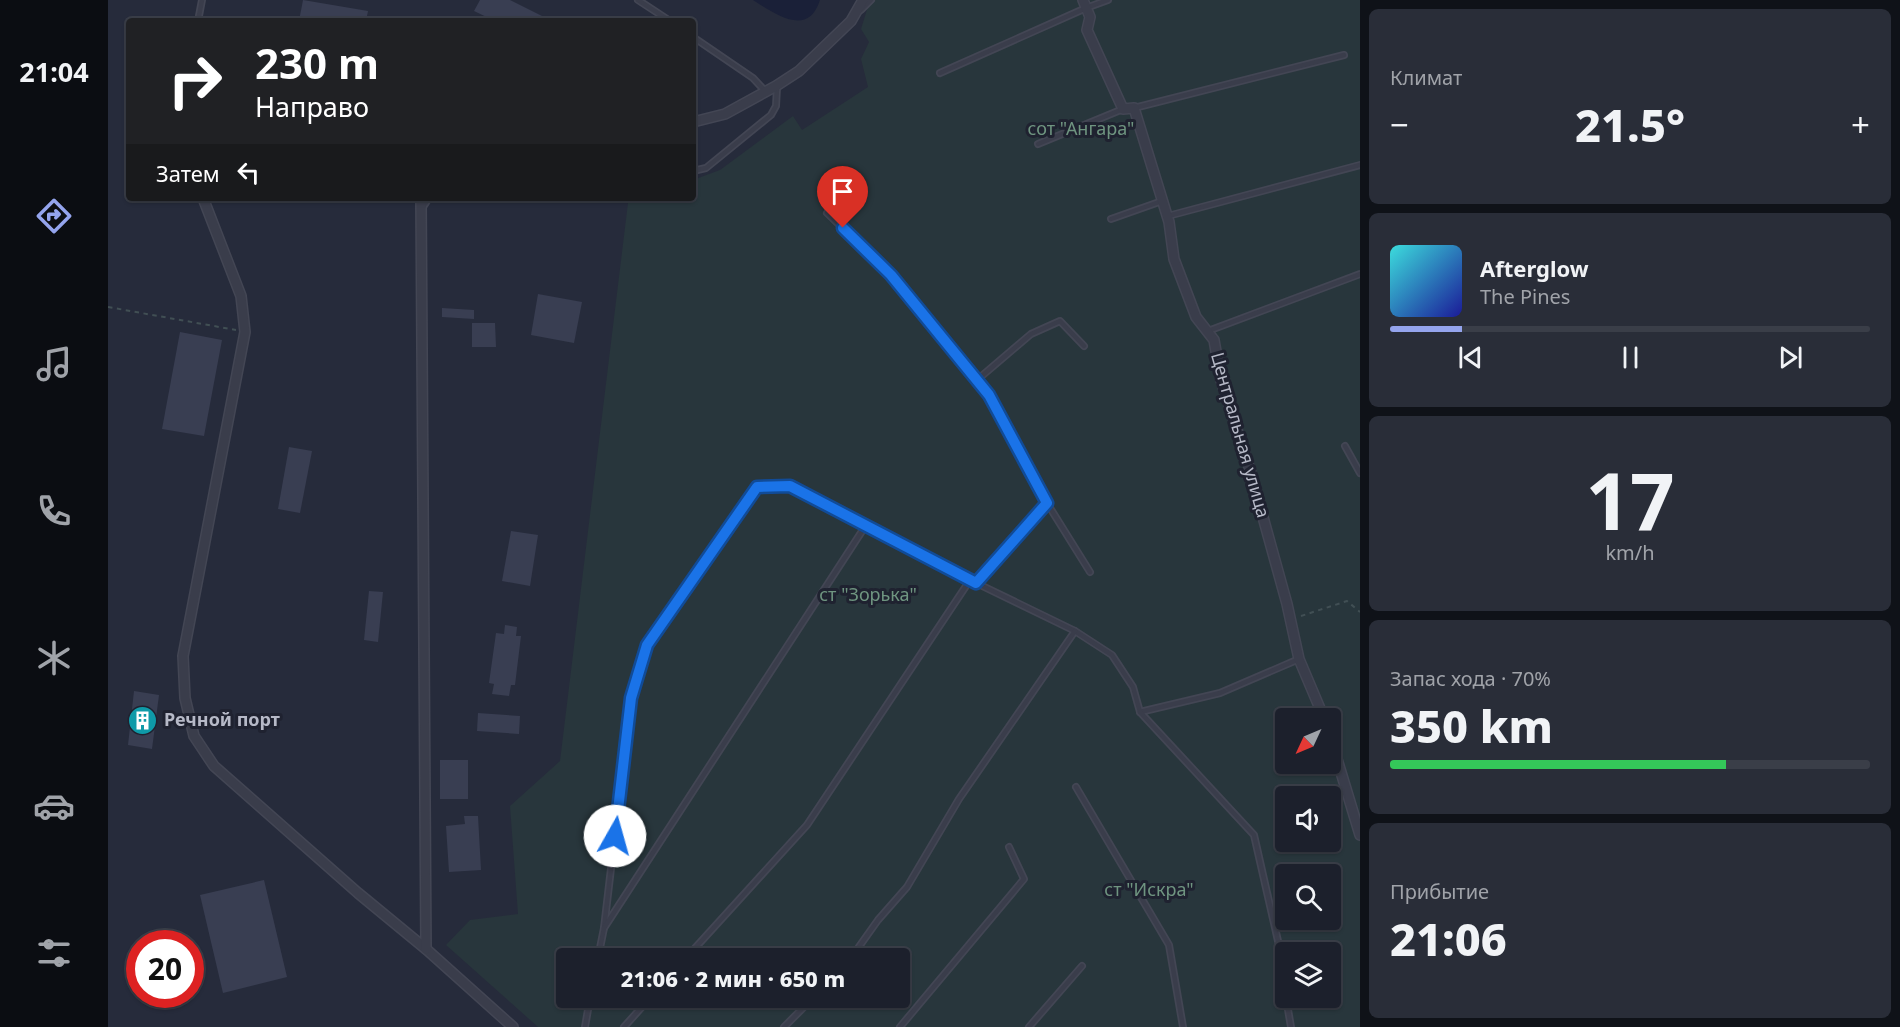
<!DOCTYPE html>
<html lang="ru">
<head>
<meta charset="utf-8">
<style>
	body { margin:0; font-family:"Noto Sans",sans-serif; background:#292d38; color:#f1f3f6; height:100vh; display:flex; flex-direction:column; font-size:22px; white-space:nowrap }
	* { box-sizing:border-box; margin:0 }
	p { font-size:20px; color:#a0a3a9 }
	.icon { flex:none; width:33px; height:33px; fill:none; stroke:currentColor; stroke-width:2; stroke-linecap:round; stroke-linejoin:round }
	.map { position:relative; flex:1; overflow:hidden }
	.side { display:flex; flex-direction:column; gap:9px; padding:9px; background:#0f1218; width:540px }
	.side>* { flex:none }
	.banner { position:absolute; left:18px; top:18px; width:570px; height:183px; border-radius:6px; box-shadow:0 2px 4px #0004,0 0 0 2px #3a3e48; background:#202124; color:#fff; overflow:hidden }
	.needle { width:39px; rotate:226deg }
	.fabs { position:absolute; left:1167px; top:708px; display:grid; gap:12px }
	.fabs a { display:grid; place-items:center; width:66px; height:66px; border-radius:6px; background:#1c202c; box-shadow:0 2px 4px #0004,0 0 0 2px #3a3e48; font-size:30px }
	.speed { position:absolute; left:18px; top:930px; display:flex; gap:12px; font-size:30px; font-weight:700; text-align:center }
	.speed>* { display:grid; place-content:center; width:78px; height:78px; border-radius:50%; background:#1c202c; box-shadow:0 2px 4px #0004,0 0 0 2px #3a3e48; line-height:1 }
	.speed .limit { border:9px solid #d22; background:#fff; color:#111 }
	.pin { position:absolute; display:grid; place-items:center; width:51px; height:51px; color:#fff; margin:-62px -26px; border-radius:50% 50% 50% 0; rotate:-45deg; box-shadow:0 0 6px #0007 }
	.pin .icon { rotate:45deg }
	.me { position:absolute; width:66px; margin:-33px; rotate:7deg; stroke-linejoin:round; filter:drop-shadow(0 0 4px #0008) }
	.turn { display:flex; align-items:center; gap:21px; height:126px; padding:0 30px; font-size:27px }
	.turn .icon { width:78px; height:78px; stroke-width:2.5 }
	.turn b { display:block; font-size:42px; line-height:51px }
	.then { display:flex; align-items:center; height:57px; padding:0 30px; background:#0003; gap:12px; font-size:22px }
	.big { font-size:45px; font-weight:800; line-height:1.1 }
	.side .widget { flex:1; display:flex; flex-direction:column; justify-content:center; gap:9px; min-width:0; padding:0 21px; border-radius:9px; background:#292d38 }
	.side .dial { align-items:center; gap:0 }
	.dial b { font-size:78px; line-height:1 }
	.song { display:flex; align-items:center; gap:18px }
	.cover { width:72px; height:72px; border-radius:9px; background:linear-gradient(135deg,hsl(180 70% 55%),hsl(240 70% 35%)) }
	.played { height:6px; border-radius:3px; background:linear-gradient(90deg,#94a4ed 15%,#3a3e48 15%) }
	.keys { display:flex; justify-content:space-around; direction:ltr }
	.heat { display:flex; justify-content:space-between; align-items:center; font-size:33px; direction:ltr }
	.charge { height:9px; border-radius:4px; background:linear-gradient(90deg,#34c759 70%,#3a3e48 0) }
	.trip { position:absolute; left:448px; top:948px; width:354px; height:60px; border-radius:6px; background:#1c202c; box-shadow:0 2px 4px #0004,0 0 0 2px #3a3e48; font-weight:800; line-height:60px; text-align:center }
	main { display:flex; flex:1; min-height:0 }
	.tabs { display:flex; flex-direction:column; width:108px; justify-content:space-around; align-items:center; background:#0b0d12; color:#a0a3a9 }
	.tabs .icon { width:42px; height:42px }
	.tabs .active { color:#94a4ed }
	.tabs b { font-size:27px; color:#f1f3f6 }
	.map>svg:first-child { display:block }
	.green { fill:#28363c; fill-rule:evenodd }
	.water { fill:#1a2038 }
	.building { fill:#393e52 }
	.lines { fill:none; stroke-linecap:round; stroke-linejoin:round }
	.service-casing { stroke:#434654; stroke-width:8 }
	.minor-casing { stroke:#434654; stroke-width:12 }
	.path { stroke:#414f54; stroke-width:2; stroke-dasharray:4.5 4.5; stroke-linecap:butt }
	.service { stroke:#3a3d4b; stroke-width:4.5 }
	.minor { stroke:#3a3d4b; stroke-width:9 }
	.route-casing { stroke:#114b97; stroke-width:15 }
	.route { stroke:#1a73e8; stroke-width:10 }
	.labels { text-anchor:middle; stroke-width:6; stroke-linejoin:round; paint-order:stroke }
	.park-label { font-size:18px; fill:#6f9580; stroke:#1f2230 }
	.street-label { font-size:18px; fill:#b6b9c7; stroke:#1f2230 }
	.poi-label { font-size:18px; font-weight:bold; fill:#b6b9c7; stroke:#1f2230; text-anchor:start }
</style>
</head>
<body>
<main>
<nav class="tabs">
<b>21:04</b>
<svg class="icon active" aria-label="directions" viewBox="0 0 24 24"><path d="M12 3l9 9-9 9-9-9zM9 14v-3h6M13 9l2 2-2 2"/></svg>
<svg class="icon" aria-label="music" viewBox="0 0 24 24"><path d="M9 18V5l10-2v13"/><circle cx="6" cy="18" r="3"/><circle cx="16" cy="16" r="3"/></svg>
<svg class="icon" aria-label="phone" viewBox="0 0 24 24"><path d="M5 4h4l2 5-3 2q2 4 5 5l2-3 5 2v4C11 20 4 13 5 4z"/></svg>
<svg class="icon" aria-label="climate" viewBox="0 0 24 24"><path d="M12 3v18M4 7l16 10M4 17L20 7"/></svg>
<svg class="icon" aria-label="car" viewBox="0 0 24 24"><path d="M5 17H2v-5l4-1 3-4h7l3 4 3 1v5h-3M9 17h6M6 11h13"/><circle cx="7" cy="17" r="2"/><circle cx="17" cy="17" r="2"/></svg>
<svg class="icon" aria-label="filters" viewBox="0 0 24 24"><path d="M4 7h16M4 17h16"/><circle cx="9" cy="7" r="2"/><circle cx="15" cy="17" r="2"/></svg>
</nav>
<div class="map">
<svg width="1252" height="1027" viewBox="0 0 1252 1027">
	<rect width="100%" height="100%" fill="#262b3b"/>
	<!-- green -->
	<path class="green" d="M762 0H1252V1027H430L338 945 362 920 410 914 402 806 452 761 520 203 535 198H585V180L612 170 685 116 694 130 760 87 753 59 761 42 753 29ZM1178 718H1222V764H1178ZM1178 796H1222V842H1178ZM1178 874H1222V920H1178ZM1178 952H1222V998H1178ZM459 958H792V998H459Z"/>
	<!-- water -->
	<path class="water" d="M645 0H712C700 38 667 14 645 0Z"/>
	<!-- building -->
	<g class="building">
		<polygon points="195,0 260,11 258,21 191,21"/>
		<polygon points="372,0 402,0 434,16 432,21 387,21 366,11"/>
		<polygon points="430,294 474,302 466,343 423,335"/>
		<polygon points="334,308 366,310 366,319 334,317"/>
		<polygon points="364,323 387,323 388,347 364,347"/>
		<polygon points="72,332 114,340 96,436 54,429"/>
		<polygon points="181,447 204,451 192,513 170,509"/>
		<polygon points="403,531 430,535 422,586 394,581"/>
		<polygon points="261,591 275,592 270,642 256,640"/>
		<polygon points="397,625 409,627 408,636 413,636 407,685 403,685 401,696 384,694 386,684 381,683 388,633 396,634"/>
		<polygon points="26,691 51,695 44,749 20,745"/>
		<polygon points="370,713 412,716 411,734 369,731"/>
		<rect x="332" y="760" width="28" height="39"/>
		<polygon points="356,816 370,816 373,870 341,872 338,826 357,824"/>
		<polygon points="156,880 179,977 115,993 92,895"/>
	</g>
	<g class="lines">
		<defs>
			<g id="service">
				<polyline points="530,0 562,21"/>
				<polyline points="753,10 763,0"/>
				<polyline points="90,21 94,0"/>
				<polyline points="585,37 645,78 658,92"/>
				<polyline points="832,73 978,8 1000,0"/>
				<polyline points="1026,108 1236,55"/>
				<polyline points="930,144 1015,109"/>
				<polyline points="585,171 598,168 663,115 668,106 669,87"/>
				<polyline points="315,207 321,198"/>
				<polyline points="719,213 783,275 881,395 939,503 868,583"/>
				<polyline points="1060,216 1252,165"/>
				<polyline points="1003,219 1054,201"/>
				<polyline points="1100,331 1252,274"/>
				<polyline points="869,380 923,334 952,321 976,346"/>
				<polyline points="1237,446 1252,473"/>
				<polyline points="939,503 982,572"/>
				<polyline points="1032,712 1112,693 1191,659"/>
				<polyline points="968,787 1061,945 1075,1027"/>
				<polyline points="496,928 523,698 539,646 649,487 682,486 862,580 967,631 1004,655 1025,687 1032,712 1146,835 1170,941 1178,992"/>
				<polyline points="490,958 496,928 758,525"/>
				<polyline points="578,958 699,825 862,580"/>
				<polyline points="743,958 770,920 799,887 851,799 967,631"/>
				<polyline points="1178,998 1183,1027"/>
				<polyline points="477,1027 482,998"/>
				<polyline points="516,1027 542,998"/>
				<polyline points="676,1027 705,998"/>
				<polyline points="792,1027 916,879 901,847"/>
				<polyline points="921,1027 974,966"/>
			</g>
			<g id="minor">
				<polyline points="975,0 982,17 979,30 1015,109 1026,108 1061,222 1066,259 1088,317 1106,340 1113,380 1142,470 1179,604 1191,659 1216,718"/>
				<polyline points="585,122 617,114 668,86 691,71 743,21 755,0"/>
				<polyline points="95,198 133,296 137,332 75,656 77,698 86,736 106,766 250,893 318,949 405,1027"/>
				<polyline points="313,198 318,949"/>
				<polyline points="1222,736 1252,835"/>
			</g>
		</defs>
		<!-- service casing -->
		<use href="#service" class="service-casing"/>
		<!-- minor casing -->
		<use href="#minor" class="minor-casing"/>
		<!-- path -->
		<g class="path">
			<polyline points="0,307 128,330"/>
			<polyline points="1193,616 1239,601 1252,612"/>
		</g>
		<!-- service -->
		<use href="#service" class="service"/>
		<!-- minor -->
		<use href="#minor" class="minor"/>
	</g>
	<g class="lines">
		<defs>
			<polyline id="route" points="507,836 523,698 539,645 649,487 682,486 868,583 939,503 881,395 783,275 735,228"/>
		</defs>
		<!-- route casing -->
		<use href="#route" class="route-casing"/>
		<!-- route -->
		<use href="#route" class="route"/>
	</g>
	<!-- icons -->
	<defs>
		<symbol id="building-disc" viewBox="-11 -11 22 22"><circle r="9.5" fill="#0f9aa8" stroke="#1f2230"/><path d="M-4-6H4V6H1V3H-1V6H-4ZM-2.5-4.3h1.7v1.8h-1.7ZM.8-4.3h1.7v1.8H.8ZM-2.5-1h1.7V.8h-1.7ZM.8-1h1.7V.8H.8Z" fill="#fff"/></symbol>
	</defs>
	<g fill-rule="evenodd">
		<use href="#building-disc" x="18" y="704" width="33" height="33"/>
	</g>
	<g class="labels">
		<!-- park labels -->
		<g class="park-label">
			<text x="973" y="135">сот "Ангара"</text>
			<text x="760" y="601">ст "Зорька"</text>
			<text x="1041" y="896">ст "Искра"</text>
		</g>
		<!-- street labels -->
		<g class="street-label">
			<text transform="translate(1132 435) rotate(74)" y="6">Центральная улица</text>
		</g>
		<!-- poi labels -->
		<g class="poi-label">
			<text x="56" y="726">Речной порт</text>
		</g>
	</g>
</svg>
<div class="fabs">
<a><svg class="needle" viewBox="-14 -14 28 28"><path d="M0-13l5 13h-10z" fill="#e53935"/><path d="M0 13l5-13h-10z" fill="#a0a3a9"/></svg></a>
<a><svg class="icon" aria-label="sound" viewBox="0 0 24 24"><path d="M4 9h4l5-4v14l-5-4H4zM17 9q2 3 0 6"/></svg></a>
<a><svg class="icon" aria-label="search" viewBox="0 0 24 24"><circle cx="10" cy="10" r="6"/><path d="M15 15l6 6"/></svg></a>
<a><svg class="icon" aria-label="layers" viewBox="0 0 24 24"><path d="M12 4l9 5-9 5-9-5zM3 14l9 5 9-5"/></svg></a>
</div>
<div class="speed"><div class="limit">20</div></div>
<div class="pin" style="left:735px;top:228px;background:#d93025"><svg class="icon" aria-label="arrive" viewBox="0 0 24 24"><path d="M6 21V4h12l-3 4 3 4H6"/></svg></div>
<svg class="me" style="left:507px;top:836px" viewBox="-20 -20 40 40"><circle r="19" fill="#fff"/><path d="M0-13L10 11 0 6-10 11z" fill="#1a73e8"/></svg>
<div class="trip">21:06 · 2 мин · 650 m</div>
<div class="banner">
<div class="turn"><svg class="icon" aria-label="right" viewBox="0 0 24 24"><path d="M7 20v-9h11M14 6l5 5-5 5"/></svg><div><b>230 m</b>Направо</div></div>
<div class="then">Затем<svg class="icon" aria-label="left" viewBox="0 0 24 24"><path d="M17 20v-9H6M10 6l-5 5 5 5"/></svg></div>
</div>
</div>
<section class="side">
<div class="widget"><p>Климат</p>
<div class="heat"><a>−</a><b class="big">21.5°</b><a>+</a></div>
</div>
<div class="widget">
<div class="song"><i class="cover"></i><div><b>Afterglow</b><p>The Pines</p></div></div>
<div class="played"></div>
<div class="keys"><svg class="icon" aria-label="previous" viewBox="0 0 24 24"><path d="M18 5L8 12l10 7zM5 5v14"/></svg><svg class="icon" aria-label="pause" viewBox="0 0 24 24"><path d="M8 5v14M16 5v14"/></svg><svg class="icon" aria-label="next" viewBox="0 0 24 24"><path d="M6 5l10 7-10 7zM19 5v14"/></svg></div>
</div>
<div class="widget dial"><b>17</b><p>km/h</p></div>
<div class="widget"><p>Запас хода · 70%</p><b class="big">350 km</b><div class="charge"></div></div>
<div class="widget"><p>Прибытие</p><b class="big">21:06</b></div>
</section>
</main>
</body>
</html>
